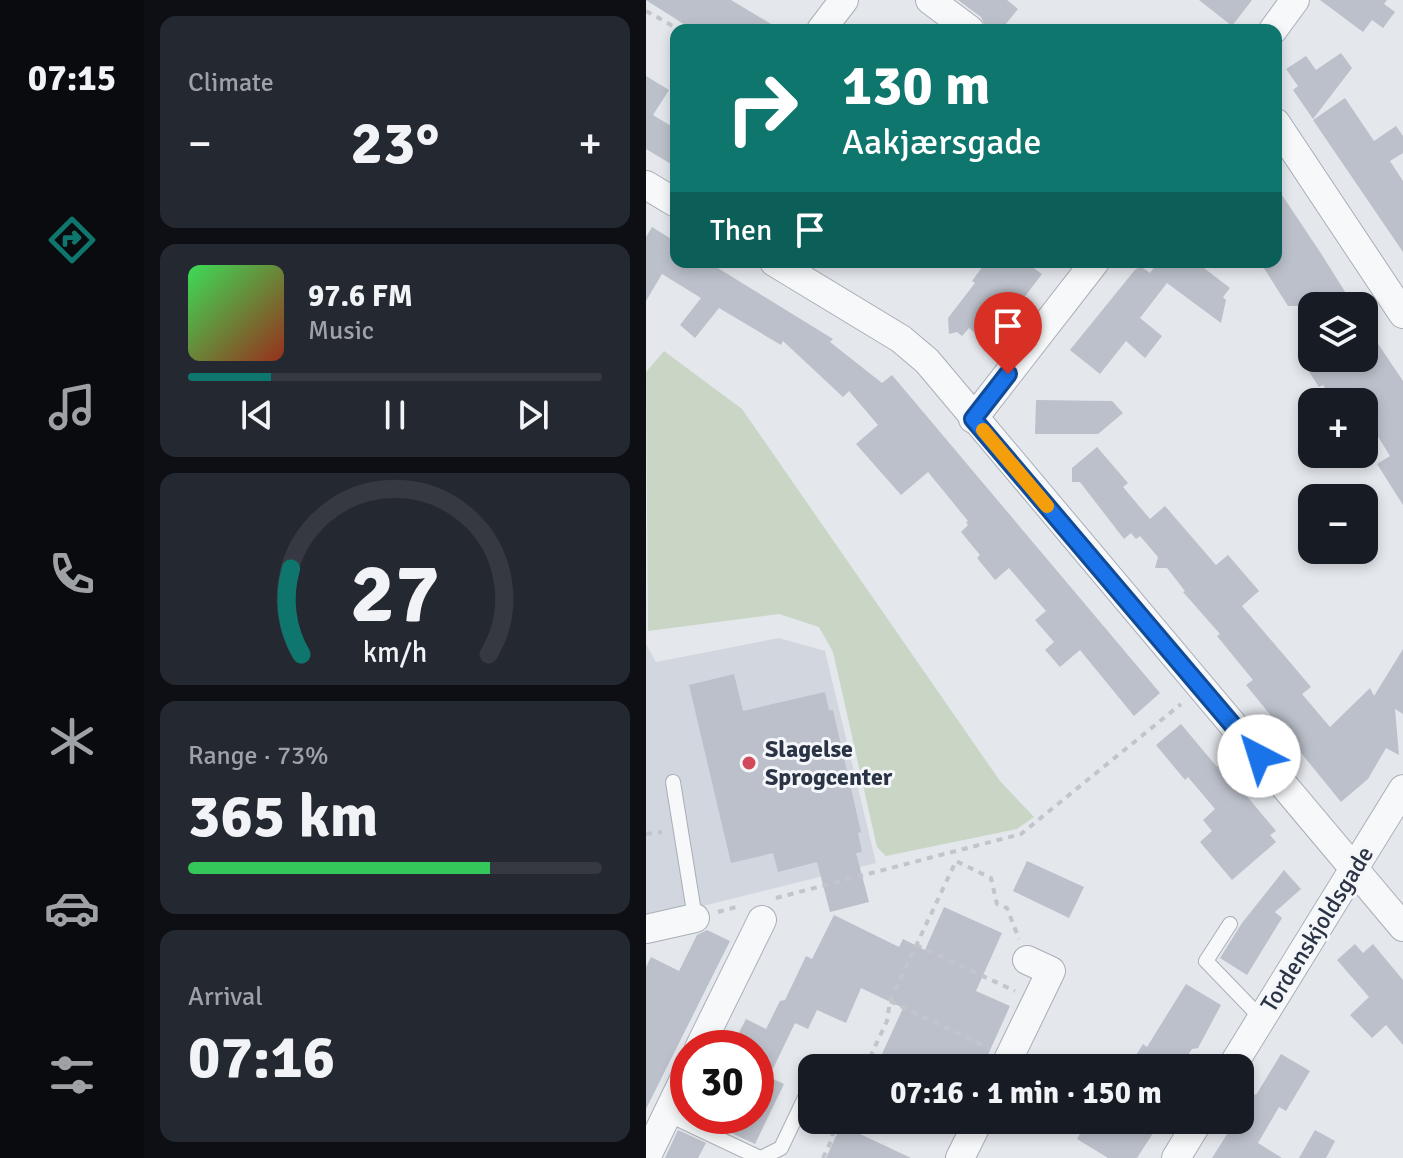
<!DOCTYPE html>
<html lang="en">
<head>
<meta charset="utf-8">
<style>
	body { margin:0; font-family:Signika,sans-serif; background:#242831; color:#f1f3f6; height:100vh; display:flex; flex-direction:column; font-size:30px; white-space:nowrap }
	* { box-sizing:border-box; margin:0 }
	p { font-size:26px; color:#9ea1a6 }
	.icon { flex:none; width:44px; height:44px; fill:none; stroke:currentColor; stroke-width:2; stroke-linecap:round; stroke-linejoin:round }
	.map { position:relative; flex:1; overflow:hidden }
	.details { display:flex; flex-direction:column; gap:16px; padding:16px; background:#0d0f14; width:502px }
	.details>* { flex:none }
	.top-card { position:absolute; left:24px; top:24px; width:612px; height:244px; border-radius:16px; box-shadow:0 4px 12px #0003; background:#0f766e; color:#fff; overflow:hidden }
	.fabs { position:absolute; left:652px; top:292px; display:grid; gap:16px }
	.fabs a { display:grid; place-items:center; width:80px; height:80px; border-radius:16px; background:#171b24; box-shadow:0 4px 12px #0003; font-size:40px }
	.speed { position:absolute; left:24px; top:1030px; display:flex; gap:16px; font-size:40px; font-weight:700; text-align:center }
	.speed>* { display:grid; place-content:center; width:104px; height:104px; border-radius:50%; background:#171b24; box-shadow:0 4px 12px #0003; line-height:1 }
	.speed .limit { border:12px solid #d22; background:#fff; color:#111 }
	.pin { position:absolute; display:grid; place-items:center; width:68px; height:68px; color:#fff; margin:-82px -34px; border-radius:50% 50% 50% 0; rotate:-45deg; box-shadow:0 0 8px #0007 }
	.pin .icon { rotate:45deg }
	.me { position:absolute; width:88px; margin:-44px; rotate:320deg; stroke-linejoin:round; filter:drop-shadow(0 0 6px #0008) }
	.turn { display:flex; align-items:center; gap:28px; height:168px; padding:0 40px; font-size:36px }
	.turn .icon { width:104px; height:104px; stroke-width:2.5 }
	.turn b { display:block; font-size:56px; line-height:68px }
	.then { display:flex; align-items:center; height:76px; padding:0 40px; background:#0003; gap:16px; font-size:30px }
	.big { font-size:60px; font-weight:700; line-height:1.1 }
	.details .widget { flex:1; display:flex; flex-direction:column; justify-content:center; gap:12px; min-width:0; padding:0 28px; border-radius:16px; background:#242831 }
	.details .dial { align-items:center; gap:0 }
	.dial svg { height:208px; overflow:visible; fill:none; stroke:#363941; stroke-width:7; stroke-linecap:round; text-anchor:middle }
	.dial text { fill:#f1f3f6; stroke:none }
	.song { display:flex; align-items:center; gap:24px }
	.cover { width:96px; height:96px; border-radius:12px; background:linear-gradient(135deg,hsl(130 70% 55%),hsl(10 70% 35%)) }
	.played { height:8px; border-radius:4px; background:linear-gradient(90deg,#0f766e 20%,#363941 20%) }
	.keys { display:flex; justify-content:space-around; direction:ltr }
	.heat { display:flex; justify-content:space-between; align-items:center; font-size:44px; direction:ltr }
	.charge { height:12px; border-radius:6px; background:linear-gradient(90deg,#34c759 73%,#363941 0) }
	.trip { position:absolute; left:152px; top:1054px; width:456px; height:80px; border-radius:16px; background:#171b24; box-shadow:0 4px 12px #0003; font-weight:700; line-height:80px; text-align:center }
	main { display:flex; flex:1; min-height:0 }
	.dock { display:flex; flex-direction:column; width:144px; justify-content:space-around; align-items:center; background:#090b0e; color:#9ea1a6 }
	.dock .icon { width:56px; height:56px }
	.dock .on { color:#0f766e }
	.dock b { font-size:36px; color:#f1f3f6 }
	.map>svg:first-child { display:block }
	.built { fill:#d2d6de }
	.green { fill:#c9d6c5 }
	.building { fill:#bbc0ca }
	.lines { fill:none; stroke-linecap:round; stroke-linejoin:round }
	.service-casing { stroke:#a9aeb7; stroke-width:16 }
	.minor-casing { stroke:#a9aeb7; stroke-width:30 }
	.path { stroke:#c2c5cb; stroke-width:4; stroke-dasharray:6 6; stroke-linecap:butt }
	.service { stroke:#f7f8fa; stroke-width:14 }
	.minor { stroke:#f7f8fa; stroke-width:28 }
	.route-casing { stroke:#114b97; stroke-width:20 }
	.route { stroke:#1a73e8; stroke-width:14 }
	.slow { stroke:#f59e0b; stroke-width:14 }
	.poi-dot { fill:#d1495b; stroke:#f4f6f9; stroke-width:3 }
	.labels { text-anchor:middle; stroke-width:6; stroke-linejoin:round; paint-order:stroke }
	.poi-label { font-size:24px; font-weight:bold; fill:#2b3445; stroke:#f4f6f9; text-anchor:start }
	.street-label { font-size:24px; fill:#2b3445; stroke:#f4f6f9 }
</style>
</head>
<body>
<main>
<nav class="dock">
<b>07:15</b>
<svg class="icon on" aria-label="directions" viewBox="0 0 24 24"><path d="M12 3l9 9-9 9-9-9zM9 14v-3h6M13 9l2 2-2 2"/></svg>
<svg class="icon" aria-label="music" viewBox="0 0 24 24"><path d="M9 18V5l10-2v13"/><circle cx="6" cy="18" r="3"/><circle cx="16" cy="16" r="3"/></svg>
<svg class="icon" aria-label="phone" viewBox="0 0 24 24"><path d="M5 4h4l2 5-3 2q2 4 5 5l2-3 5 2v4C11 20 4 13 5 4z"/></svg>
<svg class="icon" aria-label="climate" viewBox="0 0 24 24"><path d="M12 3v18M4 7l16 10M4 17L20 7"/></svg>
<svg class="icon" aria-label="car" viewBox="0 0 24 24"><path d="M5 17H2v-5l4-1 3-4h7l3 4 3 1v5h-3M9 17h6M6 11h13"/><circle cx="7" cy="17" r="2"/><circle cx="17" cy="17" r="2"/></svg>
<svg class="icon" aria-label="filters" viewBox="0 0 24 24"><path d="M4 7h16M4 17h16"/><circle cx="9" cy="7" r="2"/><circle cx="15" cy="17" r="2"/></svg>
</nav>
<section class="details">
<div class="widget"><p>Climate</p>
<div class="heat"><a>−</a><b class="big">23°</b><a>+</a></div>
</div>
<div class="widget">
<div class="song"><i class="cover"></i><div><b>97.6 FM</b><p>Music</p></div></div>
<div class="played"></div>
<div class="keys"><svg class="icon" aria-label="previous" viewBox="0 0 24 24"><path d="M18 5L8 12l10 7zM5 5v14"/></svg><svg class="icon" aria-label="pause" viewBox="0 0 24 24"><path d="M8 5v14M16 5v14"/></svg><svg class="icon" aria-label="next" viewBox="0 0 24 24"><path d="M6 5l10 7-10 7zM19 5v14"/></svg></div>
</div>
<div class="widget dial"><svg viewBox="0 0 100 80">
<path d="M14 69A42 42 0 1 1 86 69"/>
<path d="M14 69A42 42 0 0 1 10 36" stroke="#0f766e"/>
<text x="50" y="56" font-size="32" font-weight="700">27</text>
<text x="50" y="72" font-size="11">km/h</text>
</svg></div>
<div class="widget"><p>Range · 73%</p><b class="big">365 km</b><div class="charge"></div></div>
<div class="widget"><p>Arrival</p><b class="big">07:16</b></div>
</section>
<div class="map">
<svg width="757" height="1158" viewBox="0 0 757 1158">
	<rect width="100%" height="100%" fill="#e4e7ec"/>
	<!-- built -->
	<polygon class="built" points="133,638 179,651 230,863 0,920 0,644 10,662"/>
	<!-- green -->
	<polygon class="green" points="18,351 96,409 354,781 388,817 371,829 240,856 231,847 187,652 173,627 133,614 2,631 0,372"/>
	<!-- building -->
	<g class="building">
		<polygon points="0,0 85,0 135,30 47,30"/>
		<polygon points="312,0 361,0 372,9 355,30 341,30 335,17"/>
		<polygon points="553,0 606,0 586,26"/>
		<polygon points="674,0 741,0 738,4 749,12 737,28 726,20 717,32"/>
		<polygon points="695,53 706,68 667,119 647,90 652,86 640,69 660,56 670,70"/>
		<polygon points="0,76 23,90 7,115 30,129 30,167 0,149"/>
		<polygon points="699,98 728,141 750,126 757,136 757,153 744,161 757,181 757,252 667,120"/>
		<polygon points="630,186 676,255 708,306 642,306 614,262 630,262"/>
		<polygon points="6,227 30,242 30,262 62,262 187,339 184,342 236,383 246,375 514,693 488,716 434,650 414,667 399,650 408,642 389,620 400,611 363,568 349,580 331,558 334,555 315,532 322,525 320,522 322,521 282,472 255,495 210,444 232,425 203,391 197,397 137,341 135,345 73,308 49,338 34,325 55,298 16,274 0,301 0,237"/>
		<polygon points="340,262 379,262 396,274 374,303 367,297 336,338 323,328 316,336 311,332 303,334 302,318 329,283 326,281"/>
		<polygon points="512,262 550,262 584,288 577,297 580,300 575,323 521,283 494,318 516,336 499,358 480,341 454,374 424,350 488,271 494,266 504,273"/>
		<polygon points="718,323 757,381 757,505 731,464 744,456 718,414 718,402 688,402 677,385 673,387 654,358 718,358"/>
		<polygon points="390,400 466,401 477,413 452,434 389,434"/>
		<polygon points="451,447 482,483 477,487 504,519 519,506 570,565 582,555 613,591 596,606 665,687 656,694 684,727 724,688 728,696 757,649 757,714 749,709 753,755 740,748 722,779 695,802 600,685 607,680 571,636 574,634 537,592 539,591 521,568 509,568 512,557 494,536 490,539 485,533 478,539 434,482 426,482 426,468"/>
		<polygon points="88,674 97,711 179,692 183,710 187,710 215,832 212,833 216,852 210,853 223,902 184,912 171,862 132,872 127,853 85,863 43,685"/>
		<polygon points="535,724 571,767 574,764 630,831 624,835 630,842 586,880 554,842 566,831 557,820 569,809 542,777 539,780 510,745"/>
		<polygon points="381,861 438,887 423,918 367,891"/>
		<polygon points="638,870 655,889 629,912 636,918 601,975 574,958 596,923"/>
		<polygon points="298,907 356,933 330,991 364,1006 336,1068 267,1068 236,1054 257,1008 215,988 200,1023 171,1010 162,1029 149,1023 123,1077 138,1084 109,1144 49,1116 110,1116 110,1048 85,1048 100,1019 120,1029 134,1001 139,1000 160,956 166,959 188,915 253,947 257,939 279,950"/>
		<polygon points="61,930 84,941 0,1109 0,967 5,957 33,971 51,935"/>
		<polygon points="709,944 717,953 727,944 757,980 757,1045 740,1025 726,1038 704,1015 723,997 691,960"/>
		<polygon points="540,984 575,1005 552,1048 546,1049 534,1068 482,1068 497,1044 501,1047"/>
		<polygon points="635,1054 664,1071 640,1111 633,1107 612,1143 636,1158 566,1158 590,1120 594,1120 594,1104 602,1091 610,1095"/>
		<polygon points="442,1120 462,1131 468,1120 493,1120 509,1130 491,1158 462,1158 431,1139"/>
		<polygon points="195,1125 265,1158 180,1158"/>
		<polygon points="32,1130 60,1143 52,1158 19,1158"/>
		<polygon points="669,1130 689,1141 680,1158 653,1158"/>
	</g>
	<g class="lines">
		<defs>
			<g id="service">
				<polyline points="27,782 49,918"/>
				<polyline points="584,924 560,961 616,1019"/>
				<polyline points="173,1068 176,1062"/>
				<polyline points="21,1114 114,1158"/>
				<polyline points="115,1158 135,1148 166,1083"/>
			</g>
			<g id="minor">
				<polyline points="284,0 324,30"/>
				<polyline points="175,30 198,0"/>
				<polyline points="627,30 649,0"/>
				<polyline points="630,123 757,314"/>
				<polyline points="0,185 30,203"/>
				<polyline points="128,262 255,339 281,361 757,927"/>
				<polyline points="327,419 449,262"/>
				<polyline points="0,929 49,918"/>
				<polyline points="53,1048 116,920"/>
				<polyline points="358,1068 405,971 381,960"/>
				<polyline points="585,1068 757,789"/>
				<polyline points="0,1158 42,1071"/>
				<polyline points="314,1158 333,1120"/>
				<polyline points="530,1158 553,1120"/>
			</g>
		</defs>
		<!-- service casing -->
		<use href="#service" class="service-casing"/>
		<!-- minor casing -->
		<use href="#minor" class="minor-casing"/>
		<!-- path -->
		<g class="path">
			<polyline points="0,11 34,30"/>
			<polyline points="0,834 16,832"/>
			<polyline points="130,898 375,834 535,704"/>
			<polyline points="72,912 94,906"/>
			<polyline points="270,945 369,991"/>
			<polyline points="244,1001 343,1048"/>
			<polyline points="223,1061 238,1068"/>
			<polyline points="219,1068 241,1021 244,1001 310,861 345,878 351,904 361,908 373,939"/>
			<polyline points="177,1158 186,1139 189,1120"/>
		</g>
		<!-- service -->
		<use href="#service" class="service"/>
		<!-- minor -->
		<use href="#minor" class="minor"/>
	</g>
	<g class="lines">
		<defs>
			<polyline id="route" points="362,374 327,419 613,756"/>
		</defs>
		<!-- route casing -->
		<use href="#route" class="route-casing"/>
		<!-- route -->
		<use href="#route" class="route"/>
		<!-- slow -->
		<polyline class="slow" points="337,430 401,506"/>
	</g>
	<!-- markers -->
	<circle class="poi-dot" cx="103" cy="763" r="8"/>
	<g class="labels">
		<!-- poi labels -->
		<g class="poi-label">
			<text x="119" y="757">Slagelse<tspan x="119" dy="28">Sprogcenter</tspan></text>
		</g>
		<!-- street labels -->
		<g class="street-label">
			<text transform="translate(671 929) rotate(-58)" y="8">Tordenskjoldsgade</text>
		</g>
	</g>
</svg>
<div class="fabs">
<a><svg class="icon" aria-label="layers" viewBox="0 0 24 24"><path d="M12 4l9 5-9 5-9-5zM3 14l9 5 9-5"/></svg></a>
<a>+</a>
<a>−</a>
</div>
<div class="speed"><div class="limit">30</div></div>
<div class="pin" style="left:362px;top:374px;background:#d93025"><svg class="icon" aria-label="arrive" viewBox="0 0 24 24"><path d="M6 21V4h12l-3 4 3 4H6"/></svg></div>
<svg class="me" style="left:613px;top:756px" viewBox="-20 -20 40 40"><circle r="19" fill="#fff"/><path d="M0-13L10 11 0 6-10 11z" fill="#1a73e8"/></svg>
<div class="trip">07:16 · 1 min · 150 m</div>
<div class="top-card">
<div class="turn"><svg class="icon" aria-label="right" viewBox="0 0 24 24"><path d="M7 20v-9h11M14 6l5 5-5 5"/></svg><div><b>130 m</b>Aakjærsgade</div></div>
<div class="then">Then<svg class="icon" aria-label="arrive" viewBox="0 0 24 24"><path d="M6 21V4h12l-3 4 3 4H6"/></svg></div>
</div>
</div>
</main>
</body>
</html>
